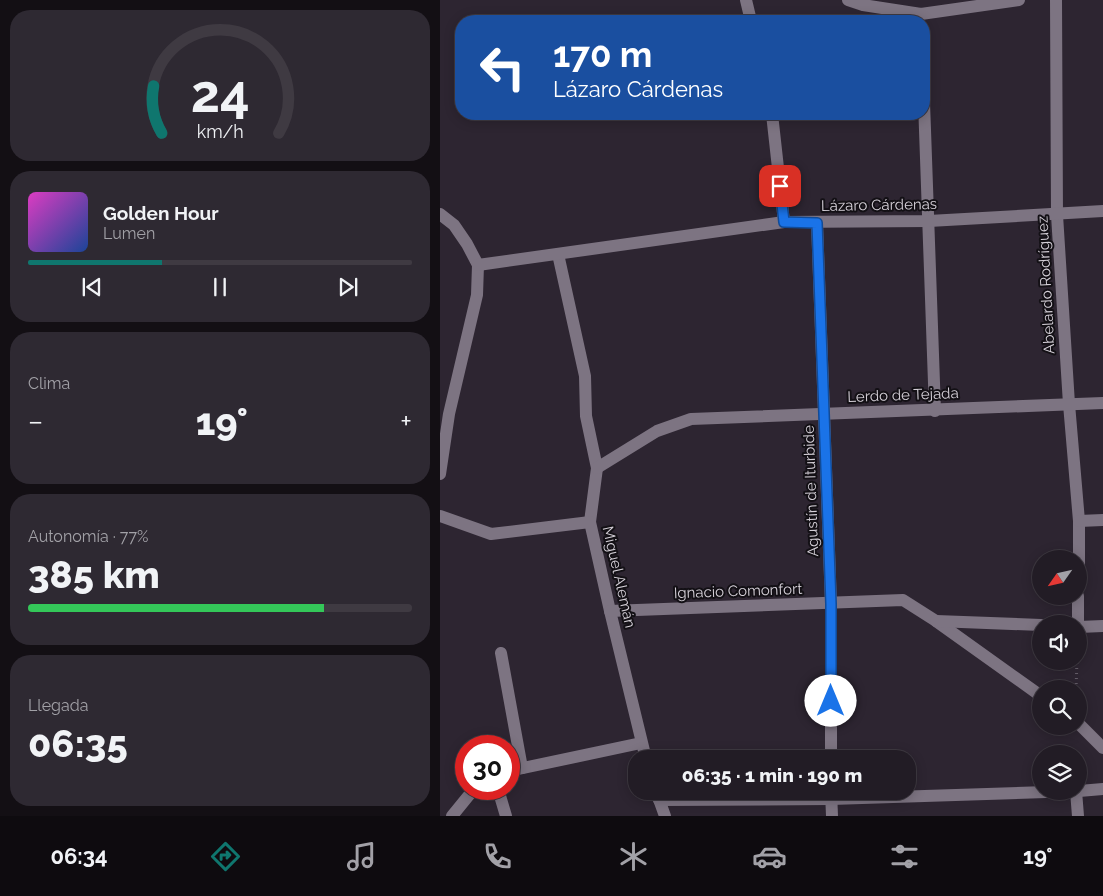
<!DOCTYPE html>
<html lang="es">
<head>
<meta charset="utf-8">
<style>
	body { margin:0; font-family:Raleway,sans-serif; background:#2e2932; color:#f1f3f6; height:100vh; display:flex; flex-direction:column; font-size:19px; white-space:nowrap }
	* { box-sizing:border-box; margin:0 }
	p { font-size:16px; color:#a2a1a7 }
	.icon { flex:none; width:28px; height:28px; fill:none; stroke:currentColor; stroke-width:2; stroke-linecap:round; stroke-linejoin:round }
	.map { position:relative; flex:1; overflow:hidden }
	.side { display:flex; flex-direction:column; gap:10px; padding:10px; background:#130f14; width:440px }
	.side>* { flex:none }
	.banner { position:absolute; left:15px; top:15px; width:475px; height:105px; border-radius:20px; box-shadow:0 2px 12px #0003,0 0 0 1px #3f3a42; background:#1a4fa0; color:#fff; overflow:hidden }
	.needle { width:32px; rotate:236deg }
	.controls { position:absolute; left:592px; top:550px; display:grid; gap:10px }
	.controls a { display:grid; place-items:center; width:55px; height:55px; border-radius:50%; background:#221c25; box-shadow:0 2px 12px #0003,0 0 0 1px #3f3a42; font-size:25px }
	.speed { position:absolute; left:15px; top:735px; display:flex; gap:10px; font-size:25px; font-weight:700; text-align:center }
	.speed>* { display:grid; place-content:center; width:65px; height:65px; border-radius:50%; background:#221c25; box-shadow:0 2px 12px #0003,0 0 0 1px #3f3a42; line-height:1 }
	.speed .limit { border:8px solid #d22; background:#fff; color:#111 }
	.pin { position:absolute; display:grid; place-items:center; width:42px; height:42px; color:#fff; margin:-21px; border-radius:10px; box-shadow:0 2px 8px #0006 }
	.me { position:absolute; width:55px; margin:-28px; rotate:0deg; stroke-linejoin:round; filter:drop-shadow(0 0 4px #0008) }
	.turn { display:flex; align-items:center; gap:18px; height:105px; padding:0 15px; font-size:22px }
	.turn .icon { width:65px; height:65px; stroke-width:2.5 }
	.turn b { display:block; font-size:35px; line-height:42px }
	.big { font-size:38px; font-weight:800; line-height:1.1 }
	.side .widget { flex:1; display:flex; flex-direction:column; justify-content:center; gap:8px; min-width:0; padding:0 18px; border-radius:20px; background:#2e2932 }
	.side .dial { align-items:center; gap:0 }
	.dial svg { height:130px; overflow:visible; fill:none; stroke:#3f3a42; stroke-width:7; stroke-linecap:round; text-anchor:middle }
	.dial text { fill:#f1f3f6; stroke:none }
	.song { display:flex; align-items:center; gap:15px }
	.cover { width:60px; height:60px; border-radius:8px; background:linear-gradient(135deg,hsl(310 70% 55%),hsl(220 70% 35%)) }
	.played { height:5px; border-radius:2px; background:linear-gradient(90deg,#0f766e 35%,#3f3a42 35%) }
	.keys { display:flex; justify-content:space-around; direction:ltr }
	.heat { display:flex; justify-content:space-between; align-items:center; font-size:28px; direction:ltr }
	.charge { height:8px; border-radius:4px; background:linear-gradient(90deg,#34c759 77%,#3f3a42 0) }
	.trip { position:absolute; left:188px; top:750px; width:288px; height:50px; border-radius:20px; background:#221c25; box-shadow:0 2px 12px #0003,0 0 0 1px #3f3a42; font-weight:800; line-height:50px; text-align:center }
	.dock { display:flex; height:80px; justify-content:space-around; align-items:center; background:#0e0b0f; color:#a2a1a7 }
	.dock .icon { width:35px; height:35px }
	.dock .current { color:#0f766e }
	.dock b { font-size:22px; color:#f1f3f6 }
	main { display:flex; flex:1; min-height:0 }
	.map>svg:first-child { display:block }
	.lines { fill:none; stroke-linecap:round; stroke-linejoin:round }
	.path { stroke:#655e69; stroke-width:3; stroke-dasharray:1 4; stroke-linecap:butt }
	.minor { stroke:#7d7482; stroke-width:12 }
	.route-casing { stroke:#114b97; stroke-width:12 }
	.route { stroke:#1a73e8; stroke-width:9 }
	.labels { text-anchor:middle; stroke-width:4; stroke-linejoin:round; paint-order:stroke }
	.street-label { font-size:15px; fill:#d5d0d8; stroke:#131015 }
</style>
</head>
<body>
<main>
<section class="side">
<div class="widget dial"><svg viewBox="0 0 100 80">
<path d="M14 69A42 42 0 1 1 86 69"/>
<path d="M14 69A42 42 0 0 1 9 40" stroke="#0f766e"/>
<text x="50" y="56" font-size="32" font-weight="700">24</text>
<text x="50" y="72" font-size="11">km/h</text>
</svg></div>
<div class="widget">
<div class="song"><i class="cover"></i><div><b>Golden Hour</b><p>Lumen</p></div></div>
<div class="played"></div>
<div class="keys"><svg class="icon" aria-label="previous" viewBox="0 0 24 24"><path d="M18 5L8 12l10 7zM5 5v14"/></svg><svg class="icon" aria-label="pause" viewBox="0 0 24 24"><path d="M8 5v14M16 5v14"/></svg><svg class="icon" aria-label="next" viewBox="0 0 24 24"><path d="M6 5l10 7-10 7zM19 5v14"/></svg></div>
</div>
<div class="widget"><p>Clima</p>
<div class="heat"><a>−</a><b class="big">19°</b><a>+</a></div>
</div>
<div class="widget"><p>Autonomía · 77%</p><b class="big">385 km</b><div class="charge"></div></div>
<div class="widget"><p>Llegada</p><b class="big">06:35</b></div>
</section>
<div class="map">
<svg width="663" height="816" viewBox="0 0 663 816">
	<rect width="100%" height="100%" fill="#2d2531"/>
	<g class="lines">
		<!-- path -->
		<polyline class="path" points="636,689 637,661"/>
		<!-- minor -->
		<g class="minor">
			<polyline points="306,0 311,21"/>
			<polyline points="408,0 423,5 481,14 579,0"/>
			<polyline points="616,0 617,215 629,404 639,521 639,568"/>
			<polyline points="484,102 495,411"/>
			<polyline points="332,114 344,222"/>
			<polyline points="0,214 14,225 27,244 38,265 37,295 9,414 0,474"/>
			<polyline points="377,223 391,604 391,759"/>
			<polyline points="118,254 145,376 146,416 157,468 150,522 170,611 206,759"/>
			<polyline points="38,265 344,222 489,221 663,211"/>
			<polyline points="157,468 217,431 251,419 663,403"/>
			<polyline points="0,516 51,534 150,522"/>
			<polyline points="639,521 663,520"/>
			<polyline points="170,611 463,600 496,621 601,696"/>
			<polyline points="496,621 601,625"/>
			<polyline points="638,624 638,596"/>
			<polyline points="639,627 663,626"/>
			<polyline points="61,653 82,768"/>
			<polyline points="639,724 663,748"/>
			<polyline points="69,771 201,743"/>
			<polyline points="58,789 66,816"/>
			<polyline points="216,791 225,816"/>
			<polyline points="391,791 392,816"/>
			<polyline points="636,791 638,816"/>
			<polyline points="639,791 663,789"/>
			<polyline points="219,800 391,799 636,791"/>
			<polyline points="12,816 34,789"/>
		</g>
	</g>
	<g class="lines">
		<defs>
			<polyline id="route" points="340,186 344,222 377,223 391,604 391,701"/>
		</defs>
		<!-- route casing -->
		<use href="#route" class="route-casing"/>
		<!-- route -->
		<use href="#route" class="route"/>
	</g>
	<g class="labels">
		<!-- street labels -->
		<g class="street-label">
			<text transform="translate(439 205) rotate(-1)" y="5">Lázaro Cárdenas</text>
			<text transform="translate(606 285) rotate(-93)" y="5">Abelardo Rodríguez</text>
			<text transform="translate(463 395) rotate(-2)" y="5">Lerdo de Tejada</text>
			<text transform="translate(371 491) rotate(-92)" y="5">Agustín de Iturbide</text>
			<text transform="translate(179 577) rotate(77)" y="5">Miguel Alemán</text>
			<text transform="translate(298 591) rotate(-2)" y="5">Ignacio Comonfort</text>
		</g>
	</g>
</svg>
<div class="controls">
<a><svg class="needle" viewBox="-14 -14 28 28"><path d="M0-13l5 13h-10z" fill="#e53935"/><path d="M0 13l5-13h-10z" fill="#a2a1a7"/></svg></a>
<a><svg class="icon" aria-label="sound" viewBox="0 0 24 24"><path d="M4 9h4l5-4v14l-5-4H4zM17 9q2 3 0 6"/></svg></a>
<a><svg class="icon" aria-label="search" viewBox="0 0 24 24"><circle cx="10" cy="10" r="6"/><path d="M15 15l6 6"/></svg></a>
<a><svg class="icon" aria-label="layers" viewBox="0 0 24 24"><path d="M12 4l9 5-9 5-9-5zM3 14l9 5 9-5"/></svg></a>
</div>
<div class="speed"><div class="limit">30</div></div>
<div class="pin" style="left:340px;top:186px;background:#d93025"><svg class="icon" aria-label="arrive" viewBox="0 0 24 24"><path d="M6 21V4h12l-3 4 3 4H6"/></svg></div>
<svg class="me" style="left:391px;top:701px" viewBox="-20 -20 40 40"><circle r="19" fill="#fff"/><path d="M0-13L10 11 0 6-10 11z" fill="#1a73e8"/></svg>
<div class="trip">06:35 · 1 min · 190 m</div>
<div class="banner">
<div class="turn"><svg class="icon" aria-label="left" viewBox="0 0 24 24"><path d="M17 20v-9H6M10 6l-5 5 5 5"/></svg><div><b>170 m</b>Lázaro Cárdenas</div></div>
</div>
</div>
</main>
<nav class="dock">
<b>06:34</b>
<svg class="icon current" aria-label="directions" viewBox="0 0 24 24"><path d="M12 3l9 9-9 9-9-9zM9 14v-3h6M13 9l2 2-2 2"/></svg>
<svg class="icon" aria-label="music" viewBox="0 0 24 24"><path d="M9 18V5l10-2v13"/><circle cx="6" cy="18" r="3"/><circle cx="16" cy="16" r="3"/></svg>
<svg class="icon" aria-label="phone" viewBox="0 0 24 24"><path d="M5 4h4l2 5-3 2q2 4 5 5l2-3 5 2v4C11 20 4 13 5 4z"/></svg>
<svg class="icon" aria-label="climate" viewBox="0 0 24 24"><path d="M12 3v18M4 7l16 10M4 17L20 7"/></svg>
<svg class="icon" aria-label="car" viewBox="0 0 24 24"><path d="M5 17H2v-5l4-1 3-4h7l3 4 3 1v5h-3M9 17h6M6 11h13"/><circle cx="7" cy="17" r="2"/><circle cx="17" cy="17" r="2"/></svg>
<svg class="icon" aria-label="filters" viewBox="0 0 24 24"><path d="M4 7h16M4 17h16"/><circle cx="9" cy="7" r="2"/><circle cx="15" cy="17" r="2"/></svg>
<b>19°</b>
</nav>
</body>
</html>
